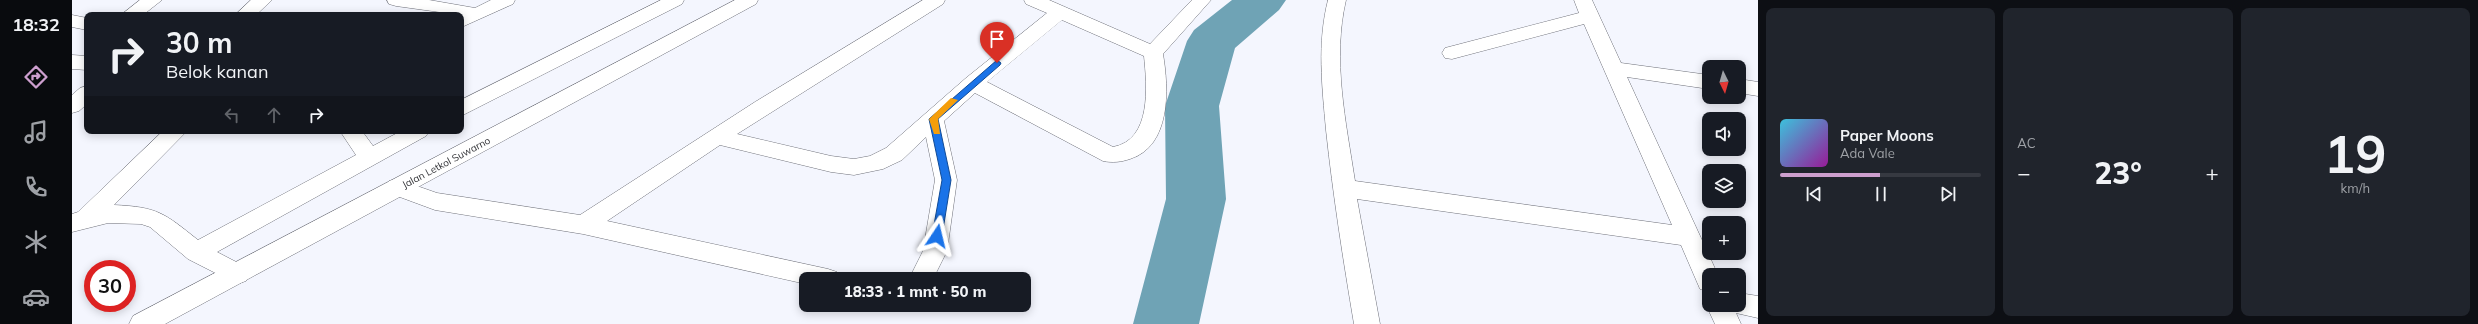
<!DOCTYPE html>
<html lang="id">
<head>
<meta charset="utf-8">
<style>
	body { margin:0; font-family:Mulish,sans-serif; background:#20242c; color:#f1f3f6; height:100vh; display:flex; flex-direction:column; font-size:15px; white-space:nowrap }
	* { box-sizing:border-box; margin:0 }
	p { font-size:13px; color:#9ea1a6 }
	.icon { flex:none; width:22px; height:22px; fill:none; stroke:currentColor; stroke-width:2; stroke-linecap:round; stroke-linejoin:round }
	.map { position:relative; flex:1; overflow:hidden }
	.side { display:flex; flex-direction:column; gap:8px; padding:8px; background:#0d0f14; width:720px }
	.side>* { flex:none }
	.top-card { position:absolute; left:12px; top:12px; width:380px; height:122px; border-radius:8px; box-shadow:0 2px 10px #0003; background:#171b24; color:#f1f3f6; overflow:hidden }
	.needle { width:26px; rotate:175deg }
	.tools { position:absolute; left:1630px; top:60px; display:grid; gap:8px }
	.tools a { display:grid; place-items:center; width:44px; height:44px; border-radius:8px; background:#171b24; box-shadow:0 2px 10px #0003; font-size:20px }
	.speed { position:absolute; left:12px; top:260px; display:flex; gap:8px; font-size:20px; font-weight:700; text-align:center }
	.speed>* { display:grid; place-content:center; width:52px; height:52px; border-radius:50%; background:#171b24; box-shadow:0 2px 10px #0003; line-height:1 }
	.speed .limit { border:6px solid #d22; background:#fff; color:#111 }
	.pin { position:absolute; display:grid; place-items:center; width:34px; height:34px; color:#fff; margin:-41px -17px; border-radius:50% 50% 50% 0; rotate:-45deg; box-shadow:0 0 4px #0007 }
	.pin .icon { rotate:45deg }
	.me { position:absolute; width:44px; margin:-22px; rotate:10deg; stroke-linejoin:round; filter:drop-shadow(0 0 3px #0008) }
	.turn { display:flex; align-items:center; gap:14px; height:84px; padding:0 16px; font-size:18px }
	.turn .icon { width:52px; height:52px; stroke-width:2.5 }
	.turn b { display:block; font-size:28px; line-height:34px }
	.lanes { display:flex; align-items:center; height:38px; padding:0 16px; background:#0003; justify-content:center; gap:20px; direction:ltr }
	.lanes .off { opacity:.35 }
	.big { font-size:30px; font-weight:800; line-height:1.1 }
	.side .widget { flex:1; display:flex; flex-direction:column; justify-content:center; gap:6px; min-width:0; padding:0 14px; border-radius:8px; background:#20242c }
	.side .dial { align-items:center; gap:0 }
	.dial b { font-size:52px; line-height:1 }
	.song { display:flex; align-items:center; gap:12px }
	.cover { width:48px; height:48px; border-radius:6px; background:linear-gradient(135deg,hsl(190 70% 55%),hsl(300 70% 35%)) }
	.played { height:4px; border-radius:2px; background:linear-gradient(90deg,#cd9fce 50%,#363941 50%) }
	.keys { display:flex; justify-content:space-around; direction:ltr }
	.heat { display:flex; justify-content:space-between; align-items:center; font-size:22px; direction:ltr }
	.side .tiles { flex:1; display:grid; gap:8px; grid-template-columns:repeat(3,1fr) }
	.trip { position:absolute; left:727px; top:272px; width:232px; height:40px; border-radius:8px; background:#171b24; box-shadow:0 2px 10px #0003; font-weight:800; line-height:40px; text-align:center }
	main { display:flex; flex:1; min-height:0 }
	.menu { display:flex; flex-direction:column; width:72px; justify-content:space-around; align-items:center; background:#090b0e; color:#9ea1a6 }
	.menu .icon { width:28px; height:28px }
	.menu .current { color:#cd9fce }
	.menu b { font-size:18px; color:#f1f3f6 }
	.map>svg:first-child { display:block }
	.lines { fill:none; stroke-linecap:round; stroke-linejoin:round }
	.river { fill:#6fa3b5; fill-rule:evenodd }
	.street-casing { stroke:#6e7079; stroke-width:1 }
	.secondary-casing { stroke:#6e7079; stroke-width:1 }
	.street { fill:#fff; fill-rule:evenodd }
	.secondary { fill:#fff; fill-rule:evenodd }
	.route { fill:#1a73e8; stroke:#114b97 }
	.slow { fill:#f59e0b }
	.labels { text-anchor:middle; stroke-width:4; stroke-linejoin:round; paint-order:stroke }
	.street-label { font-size:10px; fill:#343539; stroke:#fff }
</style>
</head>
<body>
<main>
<nav class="menu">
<b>18:32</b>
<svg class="icon current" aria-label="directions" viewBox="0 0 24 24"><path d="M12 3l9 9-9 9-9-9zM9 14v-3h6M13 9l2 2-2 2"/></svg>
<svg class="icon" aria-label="music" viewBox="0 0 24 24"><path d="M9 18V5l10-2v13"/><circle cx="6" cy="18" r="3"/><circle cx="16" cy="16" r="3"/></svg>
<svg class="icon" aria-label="phone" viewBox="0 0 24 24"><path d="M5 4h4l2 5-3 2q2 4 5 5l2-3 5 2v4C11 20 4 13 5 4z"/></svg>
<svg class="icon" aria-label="climate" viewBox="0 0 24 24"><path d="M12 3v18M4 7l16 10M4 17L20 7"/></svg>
<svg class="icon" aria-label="car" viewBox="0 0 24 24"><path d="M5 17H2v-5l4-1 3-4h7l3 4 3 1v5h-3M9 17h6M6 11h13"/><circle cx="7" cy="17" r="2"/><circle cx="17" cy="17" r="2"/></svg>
</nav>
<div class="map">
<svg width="1686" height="324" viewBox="0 0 1686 324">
	<rect width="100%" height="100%" fill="#f4f6fe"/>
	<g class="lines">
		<!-- river -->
		<polygon class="river" points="1160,0 1214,0 1207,10 1163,48 1147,106 1154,199 1127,324 1061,324 1094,199 1093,106 1115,41 1122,30"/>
		<defs>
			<g id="street">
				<polygon points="68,0 90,0 71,15 49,15"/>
				<polygon points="179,0 200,0 184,15 163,15"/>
				<polygon points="315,0 357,0 403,8 419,0 443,0 441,4 392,26 389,25 389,15 324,6 317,4"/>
				<polygon points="589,0 612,0 610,4 389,116 389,100"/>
				<path d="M851 0H873L871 4 665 134 759 156 782 159 798 156 814 148 894 78 975 13 954 4 952 0H977L1078 44 1120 0H1139L1091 54C1097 89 1099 146 1058 159 1049 162 1041 163 1031 161L903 93 872 121 885 180 875 251 861 279H837L851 251 863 180 854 137 830 160 811 169 782 175 759 172 648 145 535 221 756 269 765 272 768 279H734V284L511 234 363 210 317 193 314 187 317 181 325 179 365 193 508 215 683 102ZM990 20 1072 56C1075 86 1080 140 1041 147L915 82Z"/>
				<path d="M1256 0H1274C1260 59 1274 122 1283 181L1600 225 1512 24 1380 59 1373 58 1370 53 1373 48 1507 13 1502 0H1520L1549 63 1637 75V89L1555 77 1646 275H1637V292L1628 289 1609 245 1285 199 1308 324H1282C1271 259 1261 195 1254 130 1250 86 1245 43 1256 0Z"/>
				<polygon points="0,15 15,18 15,30 0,27"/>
				<polygon points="0,55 15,56 15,70 0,69"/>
				<polygon points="1667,79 1686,82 1686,96 1667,93"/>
				<polygon points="15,86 15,104 7,111 0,113 0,95 8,88"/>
				<path d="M91 131H115L42 205C86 207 92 213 126 240L284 155 268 131H290L301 146 329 131H357L354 136 145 252 174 267 177 274 174 281 165 284 116 259 78 227 69 224 36 223 0 232V214L6 212Z"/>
				<polygon points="1667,293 1686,296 1686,318 1664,313 1669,324 1643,324 1634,305 1637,300 1637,305 1667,305"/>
			</g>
			<polygon id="secondary" points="663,0 686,0 684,4 93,324 57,324 61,316"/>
		</defs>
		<!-- street casing -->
		<use href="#street" class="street-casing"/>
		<!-- secondary casing -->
		<use href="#secondary" class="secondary-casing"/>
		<!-- street -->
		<use href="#street" class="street"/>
		<!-- secondary -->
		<use href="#secondary" class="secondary"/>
	</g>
	<!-- route -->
	<polygon class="route" points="925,60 929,63 928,65 866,119 879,180 870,236 868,239 861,239 860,236 870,180 857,119"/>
	<!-- slow -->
	<polygon class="slow" points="879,98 886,100 866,119 868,134 862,134 857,119"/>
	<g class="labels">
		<!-- street labels -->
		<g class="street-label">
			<text transform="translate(374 162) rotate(-28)" y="4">Jalan Letkol Suwarno</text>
		</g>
	</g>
</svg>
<div class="tools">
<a><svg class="needle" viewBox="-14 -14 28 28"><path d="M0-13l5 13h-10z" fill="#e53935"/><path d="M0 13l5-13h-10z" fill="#9ea1a6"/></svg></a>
<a><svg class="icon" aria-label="sound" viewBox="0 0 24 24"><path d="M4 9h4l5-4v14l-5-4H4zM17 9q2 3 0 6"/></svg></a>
<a><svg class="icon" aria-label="layers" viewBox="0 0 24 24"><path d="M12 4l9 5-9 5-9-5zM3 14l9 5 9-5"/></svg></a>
<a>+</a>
<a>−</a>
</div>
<div class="speed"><div class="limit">30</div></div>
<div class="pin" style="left:925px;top:63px;background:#d93025"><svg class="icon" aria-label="arrive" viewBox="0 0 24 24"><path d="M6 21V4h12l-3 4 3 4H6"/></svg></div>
<svg class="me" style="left:865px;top:236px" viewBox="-20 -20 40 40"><path d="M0-17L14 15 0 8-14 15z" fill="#1a73e8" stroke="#fff" stroke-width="4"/></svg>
<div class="trip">18:33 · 1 mnt · 50 m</div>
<div class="top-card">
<div class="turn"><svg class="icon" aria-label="right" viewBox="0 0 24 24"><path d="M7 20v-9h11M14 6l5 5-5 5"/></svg><div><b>30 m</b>Belok kanan</div></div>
<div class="lanes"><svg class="icon off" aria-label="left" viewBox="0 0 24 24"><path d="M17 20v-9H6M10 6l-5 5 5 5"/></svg><svg class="icon off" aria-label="ahead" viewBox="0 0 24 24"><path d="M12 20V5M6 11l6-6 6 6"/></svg><svg class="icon" aria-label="right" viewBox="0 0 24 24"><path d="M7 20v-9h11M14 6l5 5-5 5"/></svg></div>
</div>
</div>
<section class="side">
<div class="tiles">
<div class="widget">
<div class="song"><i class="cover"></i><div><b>Paper Moons</b><p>Ada Vale</p></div></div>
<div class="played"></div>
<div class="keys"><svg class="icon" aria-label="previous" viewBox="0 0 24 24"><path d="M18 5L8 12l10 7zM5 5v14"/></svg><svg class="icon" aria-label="pause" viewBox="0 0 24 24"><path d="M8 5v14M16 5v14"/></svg><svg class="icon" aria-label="next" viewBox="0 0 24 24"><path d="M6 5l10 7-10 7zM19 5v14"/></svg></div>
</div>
<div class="widget"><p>AC</p>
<div class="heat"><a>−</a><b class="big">23°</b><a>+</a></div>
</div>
<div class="widget dial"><b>19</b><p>km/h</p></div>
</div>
</section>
</main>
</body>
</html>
